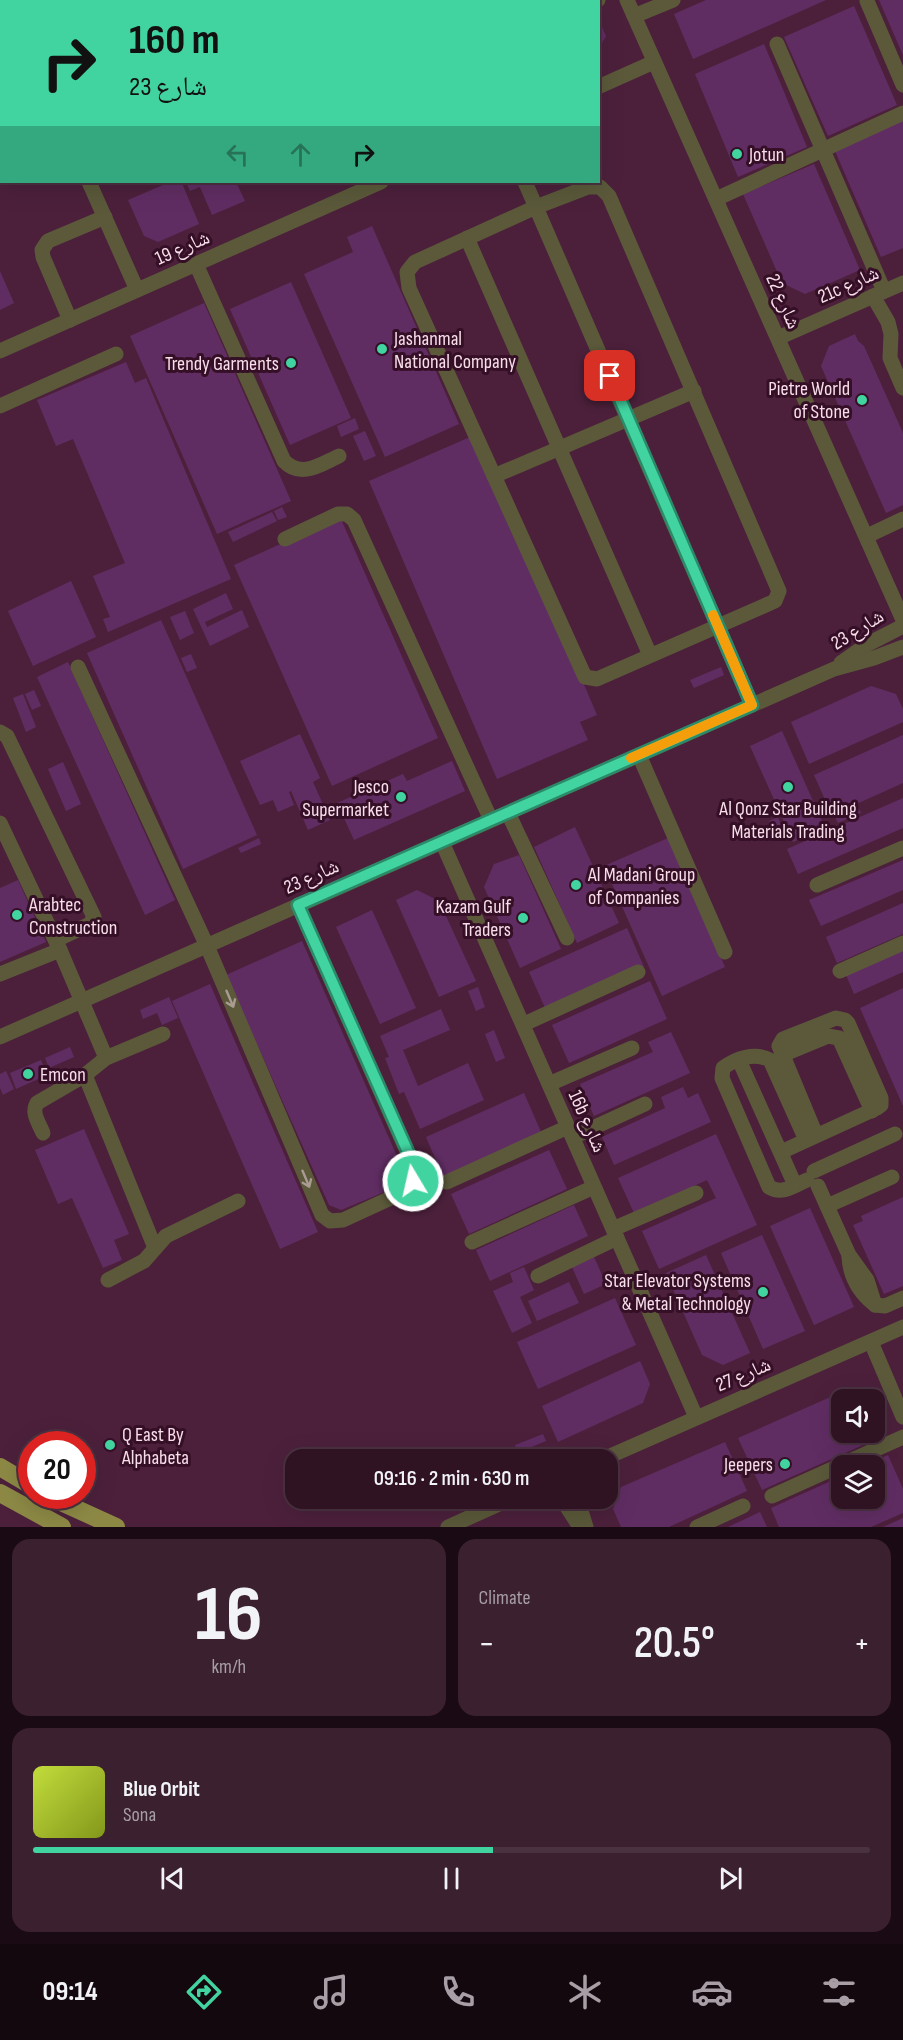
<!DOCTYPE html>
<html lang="en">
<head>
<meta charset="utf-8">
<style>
	body { margin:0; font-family:"Sofia Sans Condensed","Noto Naskh Arabic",sans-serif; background:#3b2030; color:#f1f3f6; height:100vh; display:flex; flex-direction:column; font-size:22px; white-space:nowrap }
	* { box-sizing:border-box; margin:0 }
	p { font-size:20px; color:#a79ea6 }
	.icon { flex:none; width:33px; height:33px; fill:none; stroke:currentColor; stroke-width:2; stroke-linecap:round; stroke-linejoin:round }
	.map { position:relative; height:1527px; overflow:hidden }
	.side { display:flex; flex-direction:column; gap:12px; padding:12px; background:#1a0a13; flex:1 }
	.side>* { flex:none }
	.top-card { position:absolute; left:0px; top:0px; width:600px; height:183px; box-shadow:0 6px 24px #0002,0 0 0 2px #4a3241; background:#41d4a1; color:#111; overflow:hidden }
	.tools { position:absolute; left:831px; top:1389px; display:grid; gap:12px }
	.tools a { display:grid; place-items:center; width:54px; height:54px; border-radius:12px; background:#2f1323; box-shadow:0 6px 24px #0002,0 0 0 2px #4a3241; font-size:30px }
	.speed { position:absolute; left:18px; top:1431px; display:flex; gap:12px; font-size:30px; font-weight:700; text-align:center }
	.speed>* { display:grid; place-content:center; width:78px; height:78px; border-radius:50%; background:#2f1323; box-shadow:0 6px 24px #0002,0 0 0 2px #4a3241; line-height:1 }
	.speed .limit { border:9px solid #d22; background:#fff; color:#111 }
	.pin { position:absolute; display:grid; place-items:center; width:51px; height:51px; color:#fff; margin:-26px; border-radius:12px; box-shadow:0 3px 9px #0006 }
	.me { position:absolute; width:66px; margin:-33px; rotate:351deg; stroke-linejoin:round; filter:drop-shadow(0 0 4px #0008) }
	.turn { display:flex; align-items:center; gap:21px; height:126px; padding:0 30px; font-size:27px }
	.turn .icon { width:78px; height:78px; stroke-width:2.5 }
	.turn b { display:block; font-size:42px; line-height:51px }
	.lanes { display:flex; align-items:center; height:57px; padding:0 30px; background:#0003; justify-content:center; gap:30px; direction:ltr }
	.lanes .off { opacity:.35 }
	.big { font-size:45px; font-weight:600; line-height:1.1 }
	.side .card { flex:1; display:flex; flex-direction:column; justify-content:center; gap:9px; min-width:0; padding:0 21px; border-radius:18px; background:#3b2030 }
	.side .dial { align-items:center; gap:0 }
	.dial b { font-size:78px; line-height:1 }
	.song { display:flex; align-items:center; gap:18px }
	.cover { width:72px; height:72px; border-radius:9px; background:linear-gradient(135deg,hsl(70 70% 55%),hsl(70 70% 35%)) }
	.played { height:6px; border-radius:3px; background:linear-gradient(90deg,#41d4a1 55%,#4a3241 55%) }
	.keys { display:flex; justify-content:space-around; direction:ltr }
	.heat { display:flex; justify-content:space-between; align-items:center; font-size:33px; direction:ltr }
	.side .tiles { flex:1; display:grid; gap:12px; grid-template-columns:1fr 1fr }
	.card:last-child { grid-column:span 2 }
	.trip { position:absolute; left:285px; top:1449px; width:333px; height:60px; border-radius:18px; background:#2f1323; box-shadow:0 6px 24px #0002,0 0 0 2px #4a3241; font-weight:600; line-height:60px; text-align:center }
	.tabs { display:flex; height:96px; justify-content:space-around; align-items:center; background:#13080e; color:#a79ea6 }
	.tabs .icon { width:42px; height:42px }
	.tabs .selected { color:#41d4a1 }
	.tabs b { font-size:27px; color:#f1f3f6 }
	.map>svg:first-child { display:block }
	.built { fill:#4c203b; fill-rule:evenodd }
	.building { fill:#602d63 }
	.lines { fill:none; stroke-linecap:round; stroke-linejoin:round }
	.minor { stroke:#5b593a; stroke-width:15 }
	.major { stroke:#8d8945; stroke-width:18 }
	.oneway { stroke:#aa9c92 }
	.route-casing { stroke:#2a8a69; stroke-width:15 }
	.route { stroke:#41d4a1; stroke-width:10 }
	.slow { stroke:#f59e0b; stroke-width:10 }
	.poi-dot { fill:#41d4a1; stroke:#340f25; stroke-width:2 }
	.labels { text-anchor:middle; stroke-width:6; stroke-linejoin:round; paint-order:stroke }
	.poi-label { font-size:20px; fill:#f8deeb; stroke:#340f25; text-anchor:start }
	.street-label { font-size:20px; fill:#f8deeb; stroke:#340f25 }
</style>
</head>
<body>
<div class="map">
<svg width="903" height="1527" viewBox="0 0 903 1527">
	<rect width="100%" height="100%" fill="#3f192f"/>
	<!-- built -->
	<path class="built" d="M0 0H903V1527H0ZM2 2H598V182H2ZM842 1400H874V1432H842ZM32 1444H82V1496H32ZM296 1460H608V1498H296ZM842 1466H874V1498H842Z"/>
	<!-- building -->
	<g class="building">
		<polygon points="706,0 826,0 693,59 674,14"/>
		<polygon points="879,0 903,0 903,55"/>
		<polygon points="854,6 897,105 828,136 784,37"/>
		<polygon points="598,18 606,36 598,50"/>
		<polygon points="764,44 807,147 738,177 695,74"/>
		<polygon points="903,120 903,248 881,257 835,151"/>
		<polygon points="814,164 860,270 805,294 782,283 743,194"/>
		<polygon points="170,182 177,182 179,185 182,183 199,224 158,242 144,236 128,200"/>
		<polygon points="186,182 236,182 245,201 212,215 200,187 190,191"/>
		<polygon points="372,226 459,424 385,457 304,274 353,252 347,237"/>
		<polygon points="0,271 14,303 0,310"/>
		<polygon points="291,282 351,418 290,445 230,309"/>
		<polygon points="204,303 291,501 217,534 130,336"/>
		<polygon points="855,334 858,341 864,346 903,433 903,505 886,513 821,366 829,346"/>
		<polygon points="126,362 135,383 146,378 231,579 108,632 103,619 110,617 93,576 125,563 73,439 56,446 37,400"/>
		<polygon points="355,418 359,429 341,437 337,426"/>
		<polygon points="365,431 376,456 364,461 353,436"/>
		<polygon points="477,434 597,715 580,722 588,740 497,779 369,481"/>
		<polygon points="282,507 287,517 278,520 274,511"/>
		<polygon points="272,512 277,521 233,542 228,532"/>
		<polygon points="340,517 438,738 332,786 234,565"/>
		<polygon points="71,581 96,637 33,666 8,611"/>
		<polygon points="226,593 233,609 205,622 207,627 242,610 249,627 210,646 193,609"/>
		<polygon points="185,611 194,633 180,640 170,617"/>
		<polygon points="161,620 257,835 183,869 87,653"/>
		<polygon points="191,654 197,668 187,672 181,658"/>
		<polygon points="68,662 175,900 145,915 37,677"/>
		<polygon points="721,667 724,675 694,688 690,680"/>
		<polygon points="871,686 896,694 903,709 903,722 809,764 791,722"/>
		<polygon points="34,690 41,706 32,710 25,694"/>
		<polygon points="23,694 36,727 26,732 13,698"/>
		<polygon points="782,731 825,828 793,842 750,746"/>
		<polygon points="300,734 320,778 313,782 330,820 308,830 291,791 289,792 294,805 278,812 273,800 260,805 240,761"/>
		<polygon points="903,735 903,783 832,815 814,775"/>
		<polygon points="452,761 465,791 354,840 337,803 403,774 407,781"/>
		<polygon points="63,762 81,804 66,811 48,769"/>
		<polygon points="903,798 903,828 798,874 787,849"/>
		<polygon points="858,807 861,813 838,823 835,817"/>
		<polygon points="778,817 785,837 776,840 769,821"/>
		<polygon points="575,827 619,923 577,943 534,847"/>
		<polygon points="259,838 261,844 241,853 238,848"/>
		<polygon points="668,838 725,967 662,996 604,866"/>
		<polygon points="519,855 561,949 520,968 484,887 494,864"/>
		<polygon points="903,860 903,890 821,926 809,900"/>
		<polygon points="18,880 46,942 0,962 0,888"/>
		<polygon points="417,890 439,901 476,981 439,997 396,900"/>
		<polygon points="903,903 903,934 837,963 826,937"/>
		<polygon points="372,910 416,1008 380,1024 336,927"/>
		<polygon points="627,928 644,967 546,1010 529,972"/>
		<polygon points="302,941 404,1172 399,1186 341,1210 329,1205 226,975"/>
		<polygon points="903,943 903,972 854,994 844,970"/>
		<polygon points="650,981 667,1019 569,1063 552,1025"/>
		<polygon points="210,984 318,1232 280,1249 172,1001"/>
		<polygon points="478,987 485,1007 476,1011 468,991"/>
		<polygon points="903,988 903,1106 860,1008"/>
		<polygon points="169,997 178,1018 162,1025 157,1013 143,1019 140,1010"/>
		<polygon points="441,1009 450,1030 403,1050 418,1086 468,1063 484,1100 420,1129 404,1092 399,1094 385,1058 389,1057 380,1036"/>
		<polygon points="494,1030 505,1058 496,1062 485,1034"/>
		<polygon points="671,1032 690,1073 594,1116 580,1084 653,1052 648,1042"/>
		<polygon points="70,1047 74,1057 49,1068 45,1058"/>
		<polygon points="41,1060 47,1075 16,1089 10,1073"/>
		<polygon points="6,1071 14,1089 3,1095 0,1088 0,1074"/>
		<polygon points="683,1087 688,1098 698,1093 711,1122 614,1165 602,1137 665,1108 661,1097"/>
		<polygon points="524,1093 541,1132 443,1177 426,1137"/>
		<polygon points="84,1129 129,1234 114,1240 122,1260 103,1268 72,1198 58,1204 35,1150"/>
		<polygon points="716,1134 757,1225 659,1269 642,1231 716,1198 707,1180 634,1213 618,1178"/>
		<polygon points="549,1150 567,1189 469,1234 451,1194"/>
		<polygon points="903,1197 903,1286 884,1294 853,1225 863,1221 861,1216"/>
		<polygon points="574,1205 588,1236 490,1281 476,1250"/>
		<polygon points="810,1208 854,1307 814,1325 770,1226"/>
		<polygon points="762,1235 805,1331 763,1349 721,1253"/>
		<polygon points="706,1255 750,1353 723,1365 702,1355 666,1273"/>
		<polygon points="594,1257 606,1284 584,1294 572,1267"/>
		<polygon points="524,1267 534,1290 520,1297 532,1323 512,1333 493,1291 513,1282 510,1273"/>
		<polygon points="569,1282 579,1303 537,1321 528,1301"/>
		<polygon points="615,1298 636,1345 538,1389 517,1342"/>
		<polygon points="640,1361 650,1384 643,1403 558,1442 542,1406"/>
		<polygon points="844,1391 864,1400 842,1400 842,1432 874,1432 874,1423 881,1437 762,1490 738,1438"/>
		<polygon points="543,1434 546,1441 517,1453 515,1445"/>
		<polygon points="725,1442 747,1491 669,1527 621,1527 613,1509 621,1487"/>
		<polygon points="888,1455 903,1489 903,1513 871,1527 779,1527 771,1508 842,1476 842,1498 874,1498 874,1466 865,1466"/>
		<polygon points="760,1512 767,1527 728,1527"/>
		<polygon points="903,1518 903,1527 883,1527"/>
	</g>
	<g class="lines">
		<!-- minor -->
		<g class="minor">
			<polyline points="9,0 9,2"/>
			<polyline points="316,0 316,2"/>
			<polyline points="627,0 903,620"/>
			<polyline points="867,1 903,85"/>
			<polyline points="595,2 598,0"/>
			<polyline points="634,16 673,0"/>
			<polyline points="777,44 884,291"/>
			<polyline points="598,87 654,62"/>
			<polyline points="89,182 137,290"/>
			<polyline points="525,182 752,705"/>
			<polygon points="588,187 600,187 609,196 779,591 775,601 597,679 585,677 409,288 407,272 415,262 536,207"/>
			<polyline points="716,199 903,113"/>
			<polyline points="467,238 650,655"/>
			<path d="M196 264 284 461C301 479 321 464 339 456"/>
			<polyline points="873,296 888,322 891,334 890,358 903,388"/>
			<polyline points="70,320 43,257 42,250 48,241 105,217"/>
			<polyline points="778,338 903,283"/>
			<polyline points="0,351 381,182"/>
			<polyline points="0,406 116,354"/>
			<polyline points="494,476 694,391"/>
			<polyline points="867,536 903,519"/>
			<polyline points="285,539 338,514 347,514 354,520 491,820"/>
			<polyline points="841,663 868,644 903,626"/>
			<polyline points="78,667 207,946 322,1215 330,1221 343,1220 406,1191 413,1181 414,1167 298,905"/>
			<polyline points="0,732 7,736 94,917 90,924 56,940"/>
			<polyline points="639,755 725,952"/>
			<polyline points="508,813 567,938"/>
			<polyline points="0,823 60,950 106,1058"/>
			<polyline points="442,842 696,1417"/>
			<polyline points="817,885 903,848"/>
			<polyline points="840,971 903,943"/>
			<polyline points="0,974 60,950"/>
			<polyline points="524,1024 638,972"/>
			<polyline points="0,1037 834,669 874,658 903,647"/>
			<polyline points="782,1055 828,1036 839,1038 872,1111"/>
			<polyline points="739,1060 795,1185"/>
			<polyline points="85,1075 155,1248"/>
			<polyline points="549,1084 632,1048"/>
			<path d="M43 1133C39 1123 31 1113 37 1103L85 1075 106 1058 163 1034"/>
			<polyline points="573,1137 645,1104"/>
			<path d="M806 1140 770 1060C755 1052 736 1058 723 1068L722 1078 769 1187C782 1195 794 1186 807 1180"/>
			<polyline points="781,1152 877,1108 881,1105 881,1098 848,1023 845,1020 836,1018 783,1039 779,1046 816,1135"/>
			<polyline points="814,1171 895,1134"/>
			<polyline points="447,1182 568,1127"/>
			<polyline points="818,1186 849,1255 867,1280 875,1305"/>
			<polyline points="827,1206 892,1177"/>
			<polyline points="613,1229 696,1193"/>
			<polyline points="472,1242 594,1187"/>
			<path d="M849 1257C850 1277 860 1293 875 1305L885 1306 903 1298"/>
			<polyline points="538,1276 617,1238"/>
			<polyline points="108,1280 144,1261 166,1236 238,1201"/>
			<polyline points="871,1342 903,1417"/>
			<polyline points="601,1460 903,1327"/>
			<polyline points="772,1496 903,1437"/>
			<polyline points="561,1498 580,1527"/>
			<polyline points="577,1498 586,1527"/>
			<polyline points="448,1527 512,1498"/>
			<polyline points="697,1527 743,1506"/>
		</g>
		<!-- major -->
		<g class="major">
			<polyline points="0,1467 32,1486"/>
			<polyline points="0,1493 62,1527"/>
			<polyline points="48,1496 116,1527"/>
		</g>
	</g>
	<!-- one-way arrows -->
	<defs><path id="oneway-shaft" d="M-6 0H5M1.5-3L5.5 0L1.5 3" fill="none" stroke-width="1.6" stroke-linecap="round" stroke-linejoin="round" transform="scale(1.5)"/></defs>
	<g class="oneway">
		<use href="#oneway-shaft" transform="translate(230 999) rotate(67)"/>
		<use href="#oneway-shaft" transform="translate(306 1179) rotate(67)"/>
	</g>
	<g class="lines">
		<defs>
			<polyline id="route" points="413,1181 414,1167 412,1161 298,905 752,705 610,376"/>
		</defs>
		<!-- route casing -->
		<use href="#route" class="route-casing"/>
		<!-- route -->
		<use href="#route" class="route"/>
		<!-- slow -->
		<polyline class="slow" points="631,758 752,705 713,615"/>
	</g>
	<!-- markers -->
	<g class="poi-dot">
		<circle cx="737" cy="154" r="6"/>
		<circle cx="382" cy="349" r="6"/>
		<circle cx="291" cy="363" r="6"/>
		<circle cx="862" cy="400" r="6"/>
		<circle cx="788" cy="787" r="6"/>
		<circle cx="401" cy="797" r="6"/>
		<circle cx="576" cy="885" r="6"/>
		<circle cx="17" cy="915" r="6"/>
		<circle cx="523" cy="918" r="6"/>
		<circle cx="28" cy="1074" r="6"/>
		<circle cx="763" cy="1292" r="6"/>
		<circle cx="110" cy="1445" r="6"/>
		<circle cx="785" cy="1464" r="6"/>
	</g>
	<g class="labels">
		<!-- poi labels -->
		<g class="poi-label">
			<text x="749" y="161">Jotun</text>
			<text x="394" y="345">Jashanmal<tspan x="394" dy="23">National Company</tspan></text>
			<text x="279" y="370" text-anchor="end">Trendy Garments</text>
			<text x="850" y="395" text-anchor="end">Pietre World<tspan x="850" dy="23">of Stone</tspan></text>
			<text x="389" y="793" text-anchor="end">Jesco<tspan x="389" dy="23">Supermarket</tspan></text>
			<text x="788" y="815" text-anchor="middle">Al Qonz Star Building<tspan x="788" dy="23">Materials Trading</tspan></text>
			<text x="588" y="881">Al Madani Group<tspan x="588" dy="23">of Companies</tspan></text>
			<text x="29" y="911">Arabtec<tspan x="29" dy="23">Construction</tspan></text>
			<text x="511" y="913" text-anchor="end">Kazam Gulf<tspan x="511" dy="23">Traders</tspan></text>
			<text x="40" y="1081">Emcon</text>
			<text x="751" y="1287" text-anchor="end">Star Elevator Systems<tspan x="751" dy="23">&amp; Metal Technology</tspan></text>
			<text x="122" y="1441">Q East By<tspan x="122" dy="23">Alphabeta</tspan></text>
			<text x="773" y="1471" text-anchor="end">Jeepers</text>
		</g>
		<!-- street labels -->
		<g class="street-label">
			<text transform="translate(182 247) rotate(-24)" y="7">شارع 19</text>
			<text transform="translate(848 284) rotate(-24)" y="7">21c شارع</text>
			<text transform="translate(784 301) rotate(66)" y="7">شارع 22</text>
			<text transform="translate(857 629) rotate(-32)" y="7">شارع 23</text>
			<text transform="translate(311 876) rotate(-24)" y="7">شارع 23</text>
			<text transform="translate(588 1121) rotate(66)" y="7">16b شارع</text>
			<text transform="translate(743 1374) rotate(-23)" y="7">شارع 27</text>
		</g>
	</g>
</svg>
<div class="tools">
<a><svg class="icon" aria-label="sound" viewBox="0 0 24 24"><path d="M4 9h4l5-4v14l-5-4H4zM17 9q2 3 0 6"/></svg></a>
<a><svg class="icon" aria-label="layers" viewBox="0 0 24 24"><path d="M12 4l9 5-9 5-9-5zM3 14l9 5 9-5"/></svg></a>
</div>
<div class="speed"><div class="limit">20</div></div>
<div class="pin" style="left:610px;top:376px;background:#d93025"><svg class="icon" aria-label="arrive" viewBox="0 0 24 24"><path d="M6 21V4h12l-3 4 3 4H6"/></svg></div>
<svg class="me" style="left:413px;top:1181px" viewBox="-20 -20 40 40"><circle r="17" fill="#41d4a1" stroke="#fff" stroke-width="3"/><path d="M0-11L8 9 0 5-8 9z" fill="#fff"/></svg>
<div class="trip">09:16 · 2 min · 630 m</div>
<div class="top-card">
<div class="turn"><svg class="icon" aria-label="right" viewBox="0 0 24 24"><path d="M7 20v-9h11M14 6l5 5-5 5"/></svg><div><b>160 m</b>شارع 23</div></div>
<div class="lanes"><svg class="icon off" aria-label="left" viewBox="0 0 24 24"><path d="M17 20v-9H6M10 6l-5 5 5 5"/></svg><svg class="icon off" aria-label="ahead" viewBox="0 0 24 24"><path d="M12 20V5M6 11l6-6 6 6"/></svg><svg class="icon" aria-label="right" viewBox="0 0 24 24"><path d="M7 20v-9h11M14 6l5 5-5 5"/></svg></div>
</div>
</div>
<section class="side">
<div class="tiles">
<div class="card dial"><b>16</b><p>km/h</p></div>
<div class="card"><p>Climate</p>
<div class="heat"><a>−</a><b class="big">20.5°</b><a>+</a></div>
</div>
<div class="card">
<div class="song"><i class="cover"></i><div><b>Blue Orbit</b><p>Sona</p></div></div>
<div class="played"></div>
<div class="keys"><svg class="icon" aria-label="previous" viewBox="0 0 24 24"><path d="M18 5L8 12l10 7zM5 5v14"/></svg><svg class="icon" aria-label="pause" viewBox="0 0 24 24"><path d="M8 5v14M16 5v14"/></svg><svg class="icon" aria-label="next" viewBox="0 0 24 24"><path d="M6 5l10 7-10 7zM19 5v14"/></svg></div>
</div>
</div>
</section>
<nav class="tabs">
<b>09:14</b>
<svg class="icon selected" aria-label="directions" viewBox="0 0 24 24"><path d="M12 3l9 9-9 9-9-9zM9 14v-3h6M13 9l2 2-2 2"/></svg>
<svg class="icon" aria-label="music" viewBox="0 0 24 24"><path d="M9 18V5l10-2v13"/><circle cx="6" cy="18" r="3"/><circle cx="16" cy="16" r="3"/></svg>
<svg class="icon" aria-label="phone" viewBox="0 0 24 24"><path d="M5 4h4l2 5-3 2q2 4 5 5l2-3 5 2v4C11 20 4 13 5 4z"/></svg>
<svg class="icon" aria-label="climate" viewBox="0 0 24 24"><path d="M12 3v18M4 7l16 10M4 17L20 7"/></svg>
<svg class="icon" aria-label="car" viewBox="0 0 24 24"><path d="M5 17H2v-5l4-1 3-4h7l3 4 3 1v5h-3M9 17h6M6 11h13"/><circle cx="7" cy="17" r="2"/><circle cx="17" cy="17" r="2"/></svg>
<svg class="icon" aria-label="filters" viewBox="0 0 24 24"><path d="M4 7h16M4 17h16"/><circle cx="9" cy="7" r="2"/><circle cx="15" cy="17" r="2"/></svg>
</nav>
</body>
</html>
